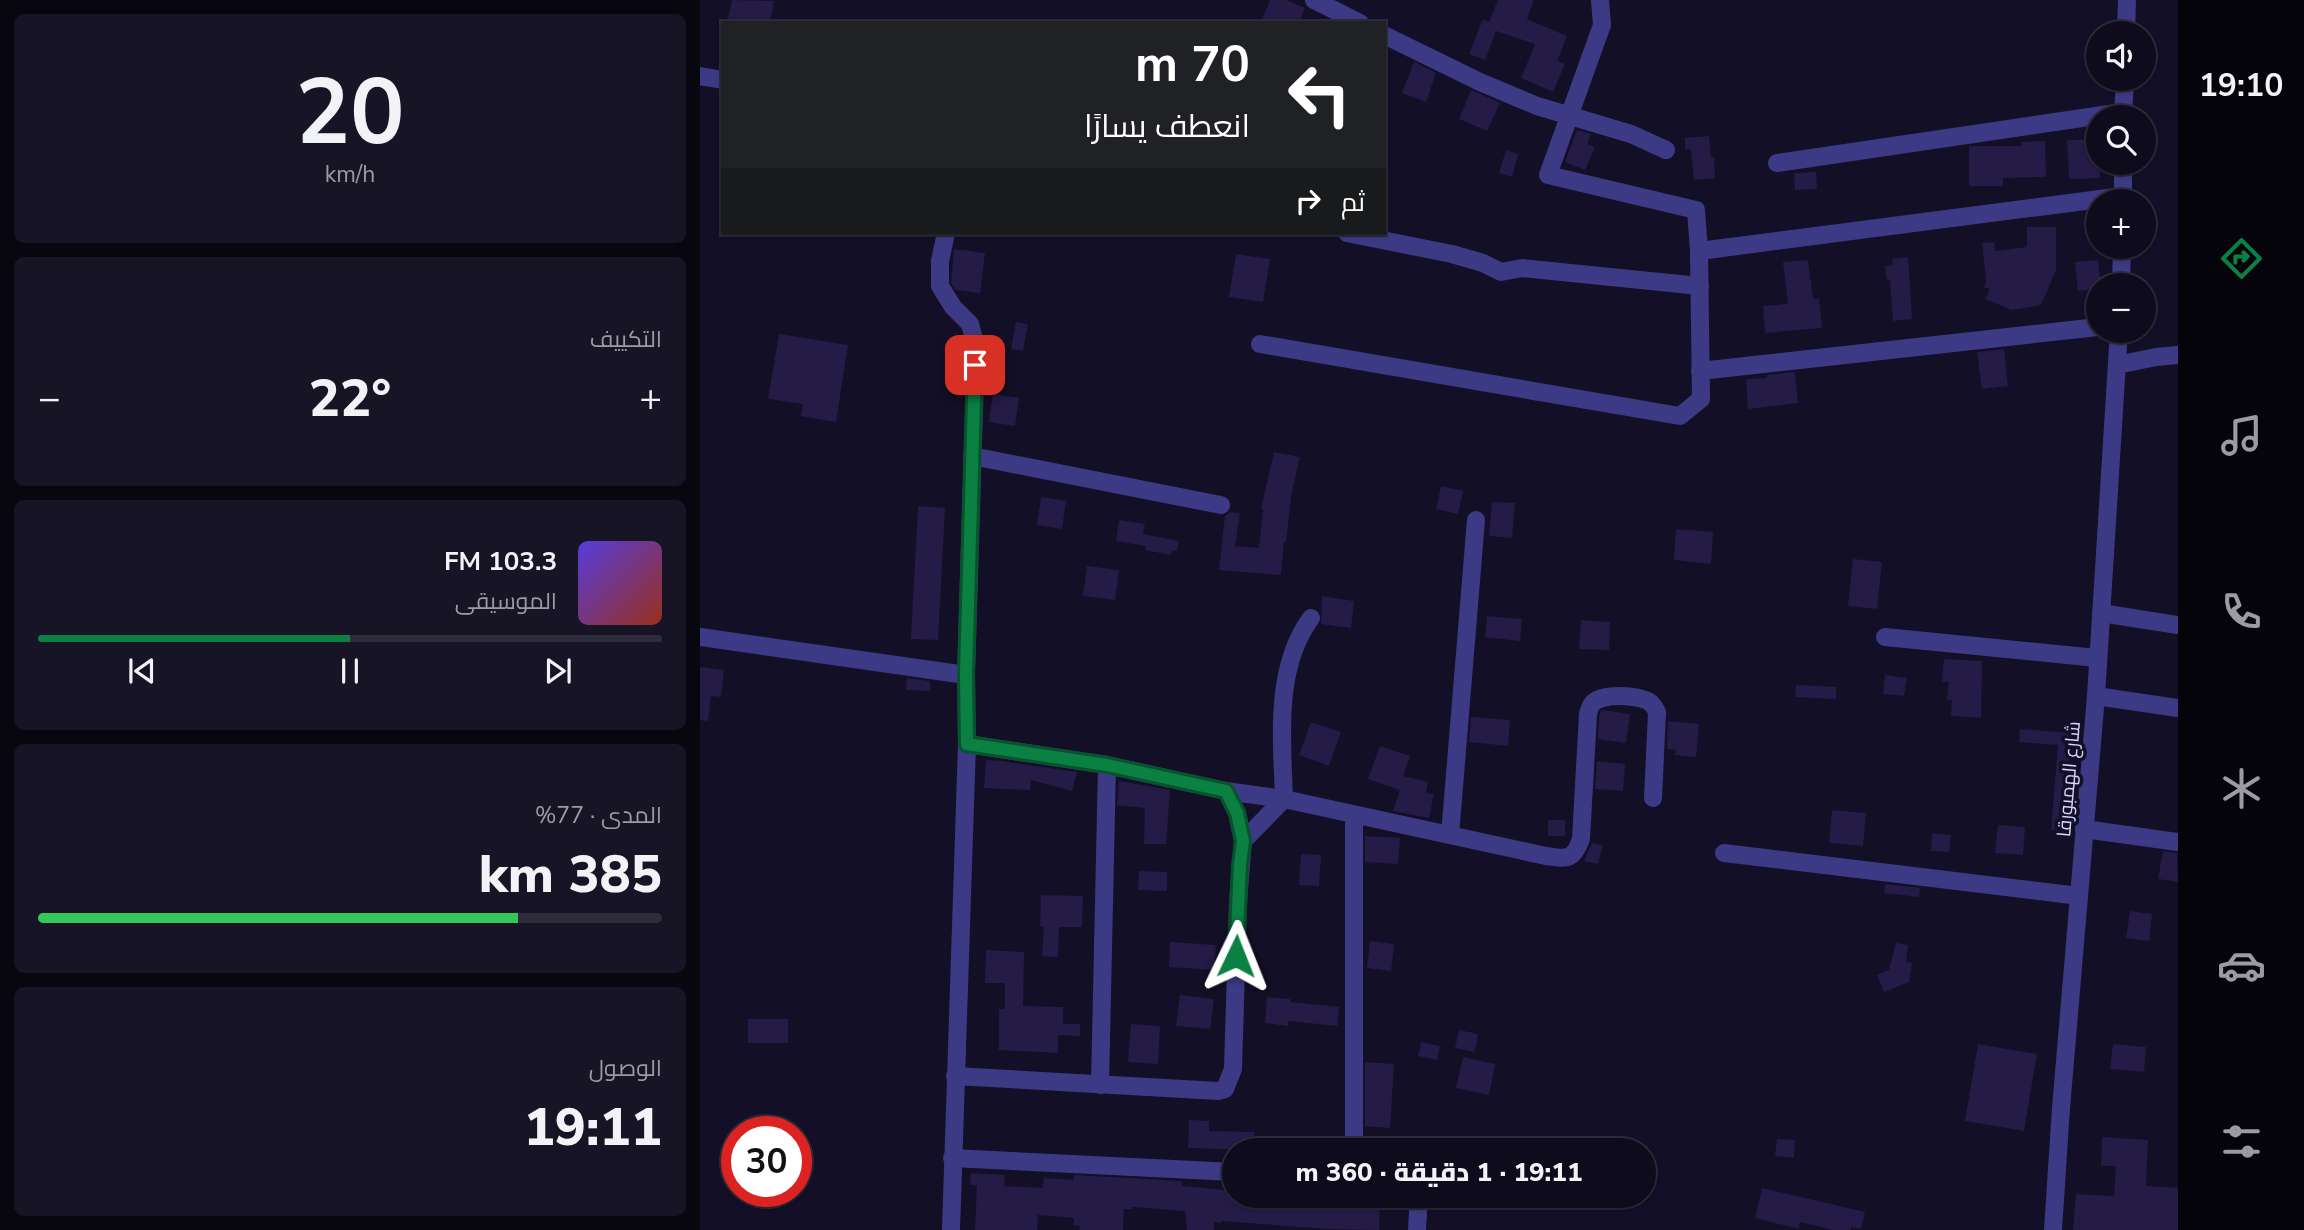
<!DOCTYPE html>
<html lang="ar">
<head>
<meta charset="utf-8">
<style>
	body { margin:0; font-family:"Nunito Sans",Cairo,sans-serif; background:#171425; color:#f1f3f6; direction:rtl; height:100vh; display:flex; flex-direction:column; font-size:26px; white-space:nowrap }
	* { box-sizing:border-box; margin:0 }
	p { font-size:23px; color:#9b9ba3 }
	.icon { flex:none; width:38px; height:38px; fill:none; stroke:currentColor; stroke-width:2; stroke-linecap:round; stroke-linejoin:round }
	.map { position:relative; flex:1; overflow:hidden; direction:ltr }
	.panel { display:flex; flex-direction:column; gap:14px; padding:14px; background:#08060f; width:700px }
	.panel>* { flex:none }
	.top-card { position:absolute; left:21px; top:21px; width:665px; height:214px; border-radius:0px; box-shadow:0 2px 5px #0004,0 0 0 2px #2e2b3b; direction:rtl; background:#202124; color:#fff; overflow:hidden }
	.buttons { position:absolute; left:1386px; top:21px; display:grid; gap:14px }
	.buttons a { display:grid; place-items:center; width:70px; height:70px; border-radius:50%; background:#0e0b1c; box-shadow:0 2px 5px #0004,0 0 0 2px #2e2b3b; font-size:35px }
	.speed { position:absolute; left:21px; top:1116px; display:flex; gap:14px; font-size:35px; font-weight:700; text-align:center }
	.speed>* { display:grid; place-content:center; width:91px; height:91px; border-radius:50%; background:#0e0b1c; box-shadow:0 2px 5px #0004,0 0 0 2px #2e2b3b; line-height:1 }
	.speed .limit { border:10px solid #d22; background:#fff; color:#111 }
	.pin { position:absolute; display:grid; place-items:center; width:60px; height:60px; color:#fff; margin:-30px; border-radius:14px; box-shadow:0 4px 10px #0006 }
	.me { position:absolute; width:77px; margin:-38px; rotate:2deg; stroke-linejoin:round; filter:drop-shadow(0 0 5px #0008) }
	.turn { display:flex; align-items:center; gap:24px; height:147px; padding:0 21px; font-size:32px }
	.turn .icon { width:91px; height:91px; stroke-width:2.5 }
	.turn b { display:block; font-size:49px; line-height:60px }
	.then { display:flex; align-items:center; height:66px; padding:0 21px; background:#0003; gap:14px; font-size:26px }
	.big { font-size:52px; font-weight:800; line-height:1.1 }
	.panel .tile { flex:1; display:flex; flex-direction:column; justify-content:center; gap:10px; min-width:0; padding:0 24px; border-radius:10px; background:#171425 }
	.panel .dial { align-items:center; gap:0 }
	.dial b { font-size:91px; line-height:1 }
	.song { display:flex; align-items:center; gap:21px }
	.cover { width:84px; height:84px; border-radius:10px; background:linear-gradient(135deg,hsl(250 70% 55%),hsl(10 70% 35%)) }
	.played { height:7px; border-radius:4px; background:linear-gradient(90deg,#0b8043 50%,#2e2b3b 50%) }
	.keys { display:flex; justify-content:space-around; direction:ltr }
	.heat { display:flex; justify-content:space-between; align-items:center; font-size:38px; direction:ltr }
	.charge { height:10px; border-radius:5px; background:linear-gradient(90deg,#34c759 77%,#2e2b3b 0) }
	.trip { position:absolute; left:522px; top:1138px; width:434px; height:70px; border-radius:35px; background:#0e0b1c; box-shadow:0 2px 5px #0004,0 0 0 2px #2e2b3b; font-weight:800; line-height:70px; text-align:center; direction:rtl }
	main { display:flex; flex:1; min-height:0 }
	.tabs { display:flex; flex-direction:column; width:126px; justify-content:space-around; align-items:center; background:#06040b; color:#9b9ba3 }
	.tabs .icon { width:49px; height:49px }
	.tabs .active { color:#0b8043 }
	.tabs b { font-size:32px; color:#f1f3f6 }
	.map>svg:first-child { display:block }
	.building { fill:#241b47 }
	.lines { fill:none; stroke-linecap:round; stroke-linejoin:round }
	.minor { stroke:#3d3a85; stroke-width:18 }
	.route-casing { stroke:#07532c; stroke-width:18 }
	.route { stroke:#0b8043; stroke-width:12 }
	.labels { text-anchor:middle; stroke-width:7; stroke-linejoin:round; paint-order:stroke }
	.street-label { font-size:19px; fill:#d9d4ff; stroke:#130f26 }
</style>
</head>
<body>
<main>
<nav class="tabs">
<b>19:10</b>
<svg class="icon active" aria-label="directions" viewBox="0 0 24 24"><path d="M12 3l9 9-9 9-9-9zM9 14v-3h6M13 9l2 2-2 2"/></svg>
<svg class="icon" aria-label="music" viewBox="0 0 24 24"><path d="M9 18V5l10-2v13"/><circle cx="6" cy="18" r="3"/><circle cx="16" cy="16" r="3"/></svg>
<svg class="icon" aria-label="phone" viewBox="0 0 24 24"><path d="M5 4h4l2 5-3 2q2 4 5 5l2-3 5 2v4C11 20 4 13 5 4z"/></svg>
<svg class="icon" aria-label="climate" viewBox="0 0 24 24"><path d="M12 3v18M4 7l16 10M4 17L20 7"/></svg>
<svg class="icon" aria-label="car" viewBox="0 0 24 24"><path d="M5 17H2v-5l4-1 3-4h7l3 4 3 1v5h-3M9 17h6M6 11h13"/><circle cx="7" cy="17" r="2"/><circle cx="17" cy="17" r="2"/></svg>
<svg class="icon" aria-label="filters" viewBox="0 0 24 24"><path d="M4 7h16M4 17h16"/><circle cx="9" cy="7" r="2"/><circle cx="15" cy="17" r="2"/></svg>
</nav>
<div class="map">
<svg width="1478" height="1230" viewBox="0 0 1478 1230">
	<rect width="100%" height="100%" fill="#130f26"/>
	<!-- building -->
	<g class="building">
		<polygon points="32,0 74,1 70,23 27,23"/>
		<polygon points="570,0 586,0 605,8 599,23 561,23"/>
		<polygon points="798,0 834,0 827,19 867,36 857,61 865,64 853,92 821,78 835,44 796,31 785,60 769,54 783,19 789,22"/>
		<polygon points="714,62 736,73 726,102 702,93"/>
		<polygon points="771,90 800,103 787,131 759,119"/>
		<polygon points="877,130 891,134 887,144 895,147 885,170 865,162"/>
		<polygon points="1009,136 1011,157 1014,157 1015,178 994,180 991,149 985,149 985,138"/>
		<polygon points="1398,139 1400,178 1369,179 1367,140"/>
		<polygon points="1345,141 1346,177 1303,178 1303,186 1269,186 1269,146 1321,146 1321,142"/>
		<polygon points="806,150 818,154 812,177 799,173"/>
		<polygon points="1116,172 1117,189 1095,190 1094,173"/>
		<polygon points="1327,227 1356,227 1356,270 1341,305 1312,310 1285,299 1290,289 1284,287 1286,281 1282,243 1294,242 1295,251 1327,247"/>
		<polygon points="254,249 285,253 280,293 256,290 251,283"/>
		<polygon points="536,254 570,259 563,302 529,297"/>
		<polygon points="1208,257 1212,319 1193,321 1190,280 1187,280 1185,266 1193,265 1192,259"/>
		<polygon points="1108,260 1113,299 1119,299 1122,328 1065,333 1063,306 1088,304 1083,262"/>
		<polygon points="1398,260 1401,285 1398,285 1398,289 1378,291 1375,262"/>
		<polygon points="316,322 328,324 323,351 311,349"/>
		<polygon points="79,334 148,345 136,422 101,416 103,404 68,399"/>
		<polygon points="1304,349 1308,386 1282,389 1277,352"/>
		<polygon points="1095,372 1098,403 1048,409 1046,379 1067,378 1067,375"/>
		<polygon points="293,394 319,398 315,426 289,422"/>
		<polygon points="574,452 600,457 592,491 586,542 584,542 581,575 519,570 525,516 530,512 540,513 535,546 559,548 563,510 561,509"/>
		<polygon points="741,486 763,491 758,514 736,509"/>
		<polygon points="341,497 366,501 362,529 337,525"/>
		<polygon points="792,502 815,503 812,538 789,536"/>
		<polygon points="218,506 245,508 238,640 211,639"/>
		<polygon points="419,520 445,524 443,534 479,541 477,551 472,550 471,555 445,550 446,546 416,541"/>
		<polygon points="976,529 1013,532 1011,564 974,560"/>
		<polygon points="1153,559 1182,562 1177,609 1148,606"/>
		<polygon points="387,566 419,570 415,600 383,596"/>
		<polygon points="622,596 654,601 651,628 621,624"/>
		<polygon points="787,616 822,619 820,641 785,637"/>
		<polygon points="881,620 910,622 909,650 879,649"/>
		<polygon points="1244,659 1282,661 1281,718 1251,716 1252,700 1247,700 1249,682 1242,682"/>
		<polygon points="0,667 24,670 21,697 11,696 8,721 0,720"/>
		<polygon points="1185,675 1207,678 1204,696 1183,694"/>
		<polygon points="207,678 230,681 230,691 206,690"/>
		<polygon points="1096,685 1136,687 1136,699 1095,697"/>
		<polygon points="902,710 930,714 926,743 898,739 899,716"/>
		<polygon points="771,717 810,720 808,746 769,742"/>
		<polygon points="968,721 999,724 996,757 975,755 976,750 967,749"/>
		<polygon points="611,722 641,732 629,766 599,755"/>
		<polygon points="1320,729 1372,733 1364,831 1351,830 1358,745 1319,742"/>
		<polygon points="680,746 710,756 703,776 728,782 726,793 734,794 729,818 693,811 700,790 668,779"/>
		<polygon points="286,760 301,761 377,772 372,791 331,780 330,790 284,788"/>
		<polygon points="897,761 925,764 923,791 895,789"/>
		<polygon points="419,781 470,790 466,844 444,844 445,808 417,805"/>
		<polygon points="1132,810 1166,813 1163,846 1129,843"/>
		<rect x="848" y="820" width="17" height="16"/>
		<polygon points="1298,825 1325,827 1323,855 1295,853"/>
		<polygon points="1232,833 1251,835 1249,852 1231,851"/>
		<polygon points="665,836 700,838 698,864 665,862"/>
		<polygon points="892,843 903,845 898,864 884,861"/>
		<polygon points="1463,851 1477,853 1478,882 1458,879"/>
		<polygon points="601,854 621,855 619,886 599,885"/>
		<polygon points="439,871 467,872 467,891 438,890"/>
		<polygon points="1185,884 1220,888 1219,897 1184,893"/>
		<polygon points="341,895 383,896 382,927 359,927 358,957 342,956 344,927 340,926"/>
		<polygon points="1430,911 1452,914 1449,941 1426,938"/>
		<polygon points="670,941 694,944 691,971 667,968"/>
		<polygon points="470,942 516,945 514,970 469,967"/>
		<polygon points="1196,943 1208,945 1206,962 1212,963 1209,982 1184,992 1177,975 1189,970"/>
		<polygon points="286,950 324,952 323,1006 363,1007 363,1024 380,1024 380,1036 358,1035 358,1053 299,1050 299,1009 305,1009 305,983 285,983"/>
		<polygon points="480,995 514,999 510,1029 476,1026"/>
		<polygon points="567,997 590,999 590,1002 639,1007 637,1026 588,1021 588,1026 565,1023"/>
		<rect x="48" y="1019" width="40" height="24"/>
		<polygon points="431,1024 460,1026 458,1064 428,1062"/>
		<polygon points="759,1030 778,1034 775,1052 755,1048"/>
		<polygon points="721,1042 740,1046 737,1060 718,1056"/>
		<polygon points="1278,1044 1337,1054 1324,1131 1265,1121"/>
		<polygon points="1413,1044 1446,1047 1444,1072 1410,1069"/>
		<polygon points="763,1057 795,1064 789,1095 756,1088"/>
		<polygon points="665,1062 694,1064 690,1128 665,1126"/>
		<polygon points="489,1120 509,1121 509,1131 554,1132 554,1150 488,1148"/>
		<polygon points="1402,1137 1448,1140 1446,1186 1478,1188 1478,1230 1373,1230 1376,1194 1414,1196 1416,1166 1401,1166"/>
		<polygon points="1077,1139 1095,1140 1094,1158 1075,1156"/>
		<polygon points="271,1173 305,1175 304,1186 343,1188 344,1178 374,1180 374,1175 482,1181 482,1186 534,1191 534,1195 680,1195 679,1230 627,1229 521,1221 521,1223 514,1222 514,1230 487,1230 485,1211 432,1207 432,1209 424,1209 423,1230 379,1230 380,1226 373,1225 374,1218 338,1215 337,1230 275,1230 277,1185 270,1185"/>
		<polygon points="1062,1188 1165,1212 1161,1229 1151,1227 1151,1230 1133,1230 1100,1222 1099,1229 1055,1218"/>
	</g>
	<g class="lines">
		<!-- minor -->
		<g class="minor">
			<polyline points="614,0 660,23"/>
			<polyline points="900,0 902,25 848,175 996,210 999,251 1423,196"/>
			<polyline points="1426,33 1427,0"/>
			<polyline points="684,35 780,82 837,106 931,134 966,150"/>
			<polyline points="0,76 23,80"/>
			<polyline points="1423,117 1425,79"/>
			<polyline points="1077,163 1423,112"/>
			<polyline points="1423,201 1423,163"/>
			<polyline points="246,233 240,261 240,286 253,307 270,324 276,346 266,675 267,744 251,1230"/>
			<polyline points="647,233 752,254 783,263 801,272 822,268 1000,286"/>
			<polyline points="1421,285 1422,247"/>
			<polyline points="560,344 980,416 1001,399 999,251"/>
			<polyline points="1417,365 1456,357 1478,355"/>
			<polyline points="1000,371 1398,327"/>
			<polyline points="272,456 521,505"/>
			<polyline points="1401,613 1478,625"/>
			<polyline points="0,637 266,675"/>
			<polyline points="1185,637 1397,658"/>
			<polyline points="1396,696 1478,708"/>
			<path d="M267 744 407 765 526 791 584 799 846 856C867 859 873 861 881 839L888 714C889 711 890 706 892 704 901 692 940 695 951 703 954 706 955 708 957 712L953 798"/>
			<polyline points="654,825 654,1150"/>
			<polyline points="1384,829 1478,842"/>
			<polyline points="750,835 776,520"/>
			<path d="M543 841 584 799C582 739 574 668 611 618"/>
			<polyline points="1024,853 1379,896"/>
			<polyline points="255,1076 518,1091 525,1089 533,1069 538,902 543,841 537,813 526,791"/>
			<polyline points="400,1085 407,765"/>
			<polyline points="252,1158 534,1172"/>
			<polyline points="717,1230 719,1195"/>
			<polyline points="1353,1230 1361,1108 1396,696 1419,331"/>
		</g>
	</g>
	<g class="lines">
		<defs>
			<polyline id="route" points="275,365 266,674 267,744 407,765 526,791 537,813 543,841 540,865 536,956"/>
		</defs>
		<!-- route casing -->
		<use href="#route" class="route-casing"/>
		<!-- route -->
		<use href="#route" class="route"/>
	</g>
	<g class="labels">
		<!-- street labels -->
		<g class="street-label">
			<text transform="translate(1368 779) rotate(-85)" y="7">شارع الهمبورقا</text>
		</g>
	</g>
</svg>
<div class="buttons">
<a><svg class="icon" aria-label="sound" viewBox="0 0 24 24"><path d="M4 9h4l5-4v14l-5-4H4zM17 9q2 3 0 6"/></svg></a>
<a><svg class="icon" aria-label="search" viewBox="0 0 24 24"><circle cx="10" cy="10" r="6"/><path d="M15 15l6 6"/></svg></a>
<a>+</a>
<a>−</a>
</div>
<div class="speed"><div class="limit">30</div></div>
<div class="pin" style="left:275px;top:365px;background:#d93025"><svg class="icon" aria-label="arrive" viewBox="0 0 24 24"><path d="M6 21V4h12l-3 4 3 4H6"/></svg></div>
<svg class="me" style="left:536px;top:956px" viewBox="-20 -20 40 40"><path d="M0-17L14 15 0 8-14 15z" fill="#0b8043" stroke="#fff" stroke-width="4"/></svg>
<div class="trip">19:11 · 1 دقيقة · 360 m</div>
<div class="top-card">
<div class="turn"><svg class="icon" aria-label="left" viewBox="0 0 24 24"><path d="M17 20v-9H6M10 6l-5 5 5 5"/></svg><div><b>70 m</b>انعطف يسارًا</div></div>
<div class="then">ثم<svg class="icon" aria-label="right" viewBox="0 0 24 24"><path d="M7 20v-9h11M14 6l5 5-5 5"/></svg></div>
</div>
</div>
<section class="panel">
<div class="tile dial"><b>20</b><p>km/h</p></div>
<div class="tile"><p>التكييف</p>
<div class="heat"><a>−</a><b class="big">22°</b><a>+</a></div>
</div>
<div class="tile">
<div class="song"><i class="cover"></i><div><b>103.3 FM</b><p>الموسيقى</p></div></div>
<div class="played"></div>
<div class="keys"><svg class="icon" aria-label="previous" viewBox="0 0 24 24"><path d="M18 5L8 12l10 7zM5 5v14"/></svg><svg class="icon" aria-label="pause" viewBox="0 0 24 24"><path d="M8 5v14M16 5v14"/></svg><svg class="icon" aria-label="next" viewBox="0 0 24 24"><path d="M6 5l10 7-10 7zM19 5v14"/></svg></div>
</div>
<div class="tile"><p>المدى · 77%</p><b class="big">385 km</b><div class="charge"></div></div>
<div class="tile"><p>الوصول</p><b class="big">19:11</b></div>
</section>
</main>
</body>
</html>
